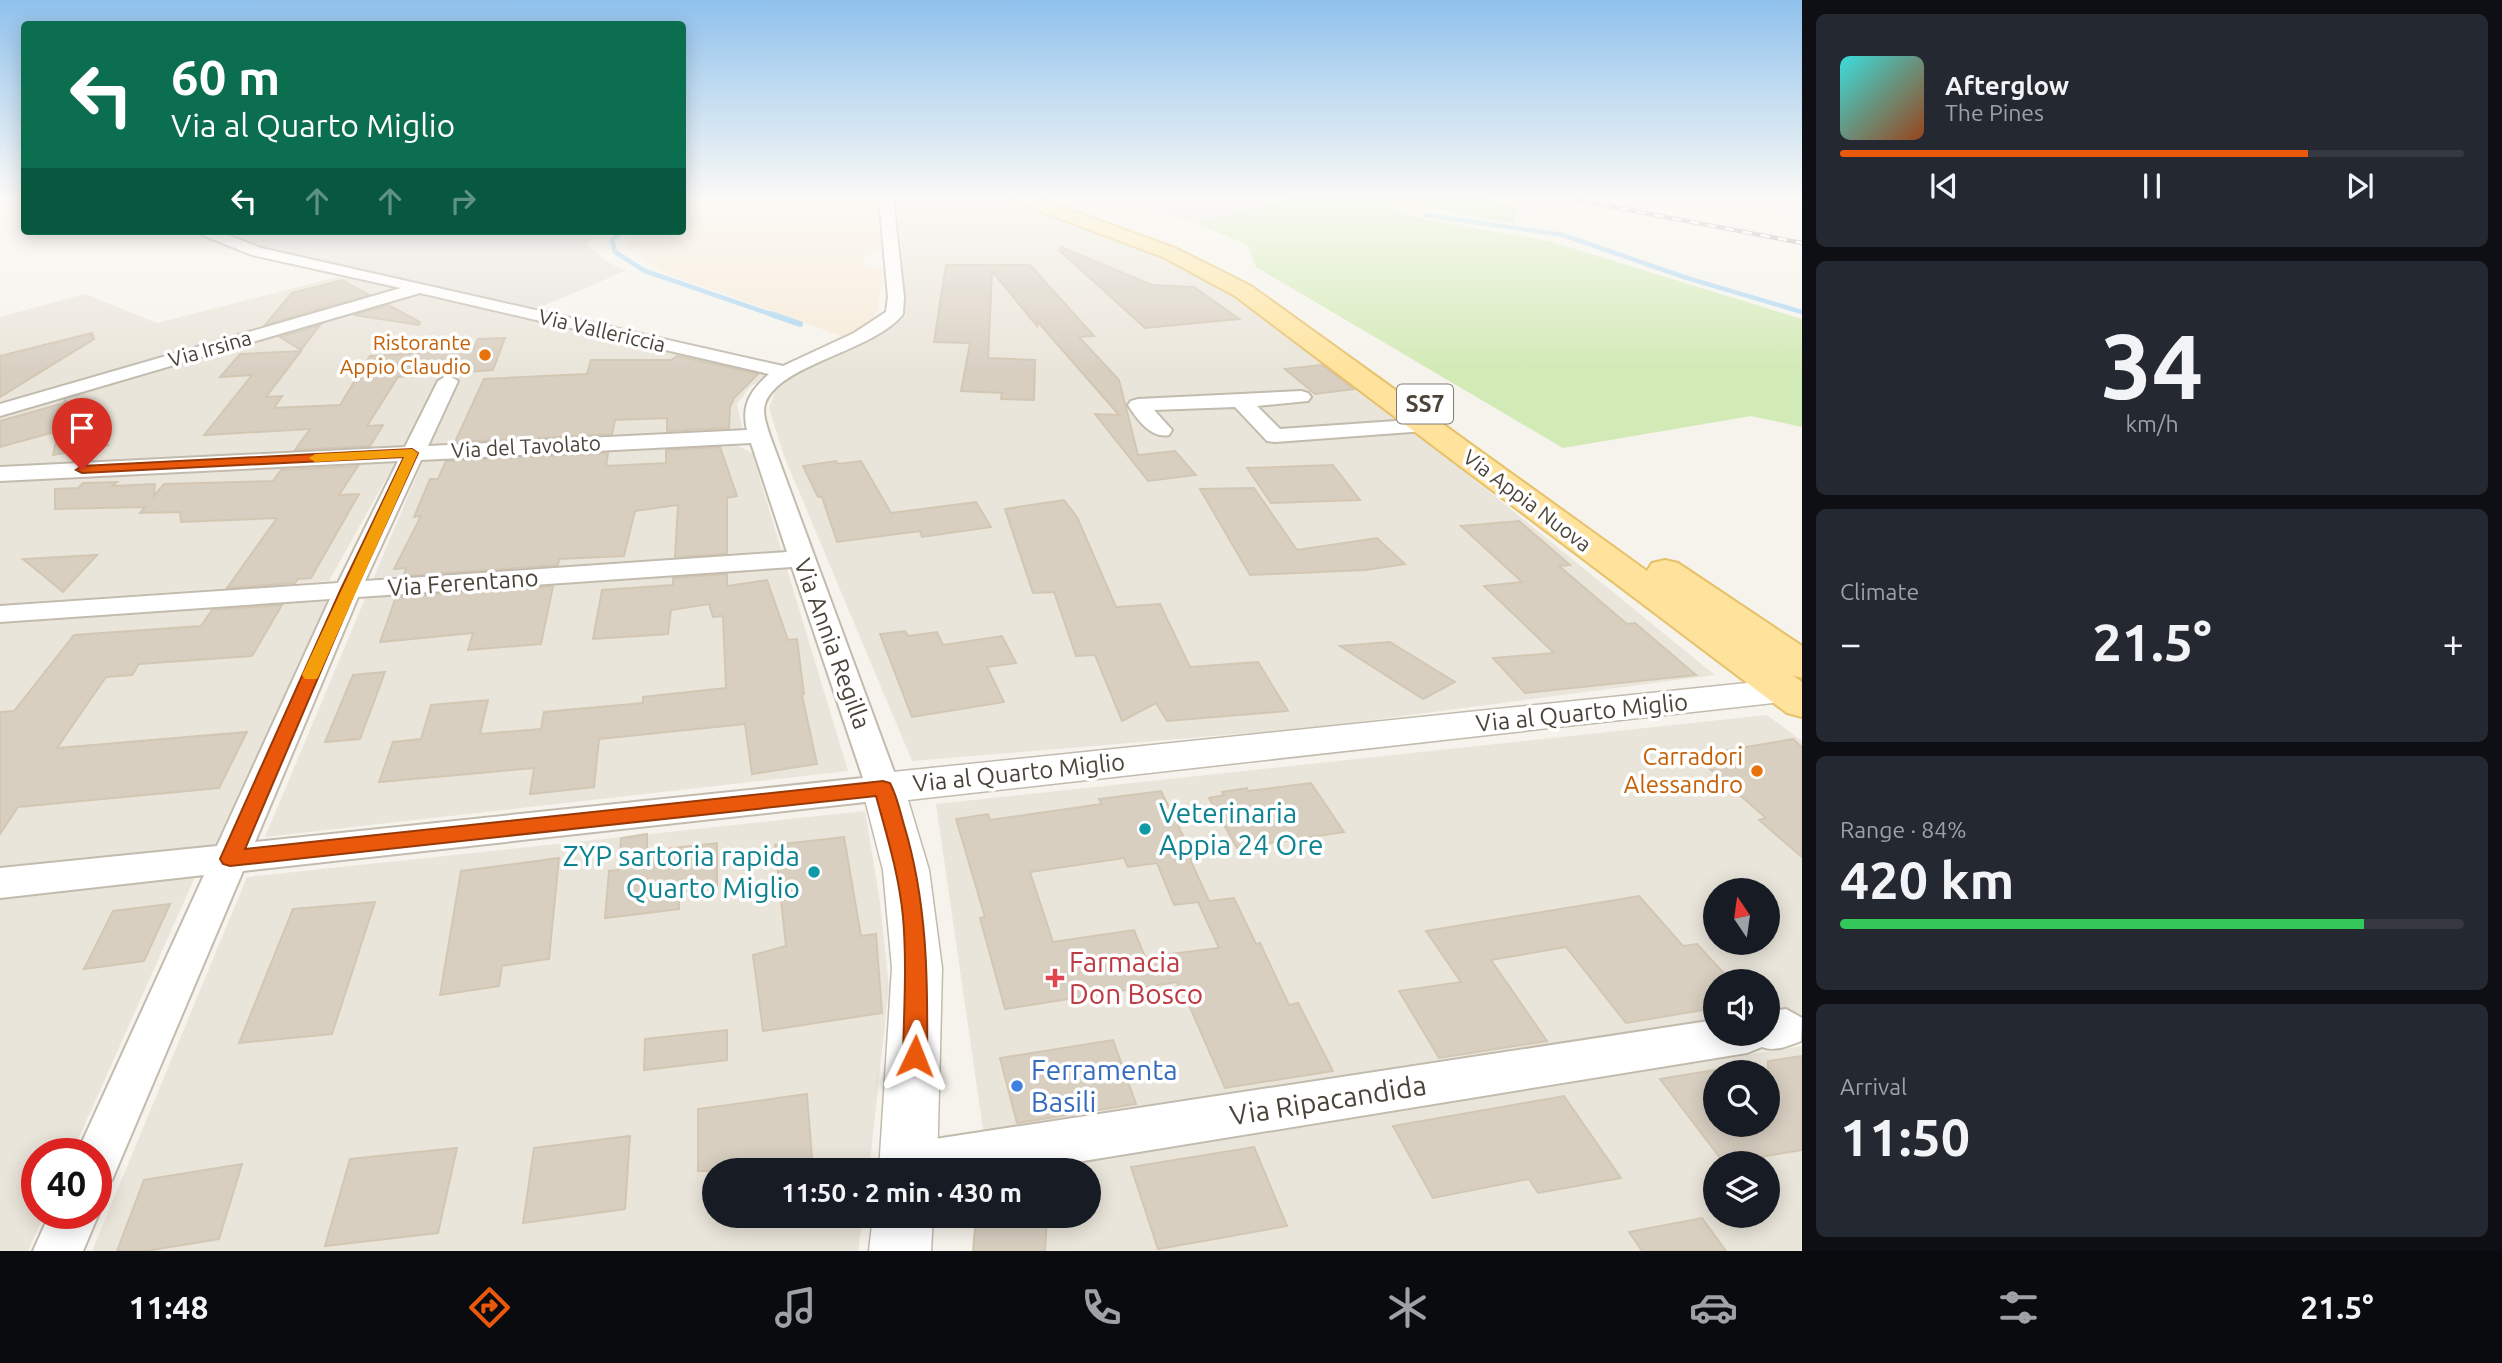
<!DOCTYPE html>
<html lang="en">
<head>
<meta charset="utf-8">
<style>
	body { margin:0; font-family:Ubuntu,sans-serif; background:#242831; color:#f1f3f6; height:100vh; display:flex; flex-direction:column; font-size:26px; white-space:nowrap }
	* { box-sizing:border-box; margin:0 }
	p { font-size:23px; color:#9ea1a6 }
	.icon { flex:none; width:38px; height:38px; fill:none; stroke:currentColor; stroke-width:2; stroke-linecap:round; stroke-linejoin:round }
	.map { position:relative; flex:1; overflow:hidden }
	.details { display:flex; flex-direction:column; gap:14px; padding:14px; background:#0d0f14; width:700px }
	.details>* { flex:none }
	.banner { position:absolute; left:21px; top:21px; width:665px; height:214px; border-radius:7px; box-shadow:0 4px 18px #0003; background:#0b6e4f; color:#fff; overflow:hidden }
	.needle { width:46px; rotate:347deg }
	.tools { position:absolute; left:1703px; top:878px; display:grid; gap:14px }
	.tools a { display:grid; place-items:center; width:77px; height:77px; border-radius:50%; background:#171b24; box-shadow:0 4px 18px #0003; font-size:35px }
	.speed { position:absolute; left:21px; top:1138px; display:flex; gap:14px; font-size:35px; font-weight:700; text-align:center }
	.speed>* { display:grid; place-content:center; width:91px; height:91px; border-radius:50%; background:#171b24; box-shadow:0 4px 18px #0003; line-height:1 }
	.speed .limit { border:10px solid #d22; background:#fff; color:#111 }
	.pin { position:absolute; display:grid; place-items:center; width:60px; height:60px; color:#fff; margin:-72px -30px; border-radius:50% 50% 50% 0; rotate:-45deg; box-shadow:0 0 7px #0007 }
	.pin .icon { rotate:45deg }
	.me { position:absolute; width:77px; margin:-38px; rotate:2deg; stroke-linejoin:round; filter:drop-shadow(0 0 5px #0008) }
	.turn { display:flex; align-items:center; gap:24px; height:147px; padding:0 35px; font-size:32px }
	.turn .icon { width:91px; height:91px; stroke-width:2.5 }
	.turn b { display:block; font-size:49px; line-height:60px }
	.lanes { display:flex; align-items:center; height:66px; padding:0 35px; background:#0003; justify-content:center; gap:35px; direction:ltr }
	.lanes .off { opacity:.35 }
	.big { font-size:52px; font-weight:700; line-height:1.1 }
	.details .tile { flex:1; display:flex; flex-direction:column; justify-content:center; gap:10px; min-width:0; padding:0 24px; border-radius:10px; background:#242831 }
	.details .dial { align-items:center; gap:0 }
	.dial b { font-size:91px; line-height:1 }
	.song { display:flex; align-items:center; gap:21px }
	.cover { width:84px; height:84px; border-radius:10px; background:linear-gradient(135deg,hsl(180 70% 55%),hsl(20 70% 35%)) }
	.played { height:7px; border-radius:4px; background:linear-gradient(90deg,#ea580c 75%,#363941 75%) }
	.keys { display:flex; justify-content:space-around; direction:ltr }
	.heat { display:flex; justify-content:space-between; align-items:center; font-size:38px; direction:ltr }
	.charge { height:10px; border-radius:5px; background:linear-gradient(90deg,#34c759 84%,#363941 0) }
	.trip { position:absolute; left:702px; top:1158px; width:399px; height:70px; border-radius:35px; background:#171b24; box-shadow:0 4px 18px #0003; font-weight:700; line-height:70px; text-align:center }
	.menu { display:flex; height:112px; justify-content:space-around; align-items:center; background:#090b0e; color:#9ea1a6 }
	.menu .icon { width:49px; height:49px }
	.menu .active { color:#ea580c }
	.menu b { font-size:32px; color:#f1f3f6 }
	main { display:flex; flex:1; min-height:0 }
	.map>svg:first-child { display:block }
	.residential { fill:#eae5da; fill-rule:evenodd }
	.commercial { fill:#f7ead8 }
	.industrial { fill:#e6e2dd }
	.green { fill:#d2eab5 }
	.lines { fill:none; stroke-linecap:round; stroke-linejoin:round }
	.stream-far1 { stroke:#a9d4f2; stroke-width:4.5 }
	.stream { stroke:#a9d4f2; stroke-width:6 }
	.building { fill:#d8cfc1; stroke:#d3c7b4; stroke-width:2; fill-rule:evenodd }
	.minor-casing { stroke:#c2bbae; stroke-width:4 }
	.tertiary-casing { stroke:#c2bbae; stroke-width:3 }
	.primary-casing { stroke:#e6c16a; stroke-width:4 }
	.minor { fill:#fff; fill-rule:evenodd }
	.tertiary { fill:#fff; fill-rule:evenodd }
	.primary { fill:#ffe39c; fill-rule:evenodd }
	.rail-casing { stroke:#9a9a9a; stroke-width:4.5 }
	.rail { stroke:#fff; stroke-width:2.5; stroke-dasharray:9; stroke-linecap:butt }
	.route { fill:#ea580c; stroke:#983908; stroke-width:2 }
	.slow { fill:#f59e0b }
	.food-dot { fill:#e8710a; stroke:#fff; stroke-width:2.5 }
	.culture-dot { fill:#0f9aa8; stroke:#fff; stroke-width:2.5 }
	.health-dot { fill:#e0444e; stroke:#fff; stroke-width:2.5 }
	.shop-dot { fill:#3f7fe0; stroke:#fff; stroke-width:2.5 }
	.labels { text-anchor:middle; stroke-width:7; stroke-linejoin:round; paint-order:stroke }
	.far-street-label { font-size:21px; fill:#4b4439; stroke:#fff }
	.far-food-label { font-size:21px; fill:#c56008; stroke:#fff; text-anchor:end }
	.shield { fill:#fff; stroke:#817c74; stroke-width:2 }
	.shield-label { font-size:23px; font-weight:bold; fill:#4b4439 }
	.street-label { font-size:24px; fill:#4b4439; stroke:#fff }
	.food-label { font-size:24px; fill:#c56008; stroke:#fff; text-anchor:end }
	.near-culture-label { font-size:28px; fill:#0d838f; stroke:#fff; text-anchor:start }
	.near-health-label { font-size:28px; fill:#be3a42; stroke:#fff; text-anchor:start }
	.near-shop-label { font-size:28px; fill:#366cbe; stroke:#fff; text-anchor:start }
	.near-street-label { font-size:28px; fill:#4b4439; stroke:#fff }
</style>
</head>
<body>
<main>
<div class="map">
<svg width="1802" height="1251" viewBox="0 0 1802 1251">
	<rect width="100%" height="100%" fill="#f6f3ec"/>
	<!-- residential -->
	<g class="residential">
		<polygon points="896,198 1012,198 1169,258 1224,287 1402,421 1715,675 1312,728 912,761 784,456 769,408 775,392 794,375 894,326 906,316 902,245 895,207"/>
		<polygon points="354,276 403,290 0,405 0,317 85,294 157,323 337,277"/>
		<polygon points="415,294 769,374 749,388 737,404 743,431 0,468 0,414"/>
		<polygon points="733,443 752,453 848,771 265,837 424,458"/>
		<polygon points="397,459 329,581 0,604 0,480"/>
		<polygon points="331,601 218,846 0,867 0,622"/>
		<path d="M1767 715 1802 741V1041L1774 1010 1768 1011V982H1715V1019L984 1136 936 804ZM1715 891H1768V943H1715Z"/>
		<polygon points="865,811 880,902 889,987 869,1171 714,1171 714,1216 863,1216 858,1251 92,1251 247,877"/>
		<polygon points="195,877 72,1153 37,1153 37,1213 45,1213 28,1251 0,1251 0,898"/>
		<path d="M1802 1046V1251H973L976 1216H1088V1171H1033ZM1715 1073H1768V1125H1715ZM1715 1164H1768V1216H1715Z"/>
	</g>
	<!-- commercial -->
	<polygon class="commercial" points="683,198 875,198 880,249 865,256 863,264 883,270 878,309 870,323 847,338 665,273 626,247 630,237 639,231 682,231"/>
	<!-- industrial -->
	<g class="industrial">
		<polygon points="1112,198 1294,198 1195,223"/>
		<polygon points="225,231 596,231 586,244 608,262 625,271 534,310 271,252"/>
	</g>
	<!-- green -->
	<polygon class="green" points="1294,198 1486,198 1519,209 1513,223 1456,214 1419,203 1380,205 1418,218 1549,241 1802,319 1802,427 1751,416 1563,448 1256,267 1248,245 1195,223"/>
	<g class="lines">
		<!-- stream-far1 -->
		<g class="stream-far1">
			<polyline points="1426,215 1563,235 1687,278 1802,312"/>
			<polyline points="623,231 612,240 615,252 645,271 776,316"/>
		</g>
		<!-- stream -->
		<polyline class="stream" points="771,314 800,324"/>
	</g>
	<!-- building -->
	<g class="building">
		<polygon points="1061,247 1152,285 1194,287 1239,319 1145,328 1059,250"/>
		<polygon points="946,265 1030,265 1094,336 1079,337 1119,380 1138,455 1175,451 1196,475 1148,481 1095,414 1119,415 1037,321 1037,326 992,271 988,358 1035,360 1034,400 1001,399 1002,393 961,391 970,343 934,342"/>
		<polygon points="342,280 369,295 265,325 292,293"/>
		<polygon points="388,305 420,322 419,325 354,315"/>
		<polygon points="320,325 301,350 280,337"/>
		<polygon points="92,333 94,339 0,397 0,356"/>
		<polygon points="505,338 493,370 398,377 367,426 383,425 370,446 295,450 310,429 204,435 252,375 220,377 240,354 301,351 266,397 282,396 274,408 340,405 370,356 473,350 478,339"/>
		<polygon points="677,356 758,374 734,398 730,407 729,428 667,431 667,418 615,420 612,434 455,442 484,379 587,374 591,360 671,360"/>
		<polygon points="1322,365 1354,389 1315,394 1285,369"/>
		<polygon points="65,400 108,445 53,455 58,431 0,447 0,421 64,403"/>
		<polygon points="720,447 737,496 727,498 727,554 675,557 678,505 635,511 624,556 559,559 558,565 404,576 406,568 394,569 421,516 414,517 430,479 438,479 446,461 608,453 606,466 666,463 666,450"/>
		<polygon points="836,461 838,464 861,461 891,513 976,502 991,527 922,537 920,531 837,542 822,497 818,497 803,466"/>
		<polygon points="1333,465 1360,500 1271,503 1247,468"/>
		<polygon points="358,466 339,495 359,494 311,578 298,579 295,583 227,588 277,518 181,522 180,512 140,513 145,507 55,509 55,489 78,488 83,483 117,482 112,486 155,484 154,496 164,484 273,481 281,470"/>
		<polygon points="1254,488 1297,550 1377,538 1405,564 1366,570 1250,575 1200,489"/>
		<polygon points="1064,500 1077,517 1116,607 1160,604 1190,667 1258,662 1288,711 1167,721 1156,703 1122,721 1095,655 1076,656 1054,592 1033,593 1005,509"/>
		<polygon points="1519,521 1570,565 1559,566 1627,624 1635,623 1696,675 1525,693 1493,658 1554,653 1484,586 1522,582 1461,526"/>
		<polygon points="97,555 63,592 23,559"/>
		<polygon points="727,574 727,586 767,580 788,640 797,639 804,694 802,695 817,764 752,774 745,724 599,739 594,787 530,794 534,768 379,782 393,742 421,739 431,705 488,700 480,734 541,729 544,712 643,703 643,697 726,688 723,616 713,617 709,604 671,610 668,634 593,639 602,590 673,585 673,578"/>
		<polygon points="553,586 541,644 468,650 473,633 380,642 396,597"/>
		<polygon points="282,605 252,656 139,664 132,675 106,677 57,748 247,732 219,788 18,807 0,834 0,712 14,711 74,635 201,626 212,610"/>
		<polygon points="905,631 908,636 937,632 943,645 1002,636 1016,663 987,667 1004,702 912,717 880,634"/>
		<polygon points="1390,642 1455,682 1423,699 1340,646"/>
		<polygon points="385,672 360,739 325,742 353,675"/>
		<polygon points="1793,739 1802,747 1802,857 1759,820 1766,818 1695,756"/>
		<polygon points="1311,783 1344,832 1237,848 1209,798 1224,795 1222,792 1247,788 1248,791"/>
		<path d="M1161 791 1194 858 1190 859 1209 901 1234 898 1256 944 1260 943 1289 1005 1298 1003 1333 1071 1225 1088 1183 991H1180L1177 982 1005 1009 980 918 985 917 956 819 988 814 990 820 1102 804 1099 799ZM1124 858 1128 867 1157 863 1174 905 1198 902 1219 948 1145 957 1134 930 1053 942 1030 872Z"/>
		<polygon points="647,834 647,851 717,843 717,888 679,892 679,909 605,918 609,871 619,870 621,838"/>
		<polygon points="844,837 861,936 876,934 882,1013 763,1031 753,955 786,946 775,845"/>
		<polygon points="559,858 549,959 502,966 499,986 440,995 461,871"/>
		<polygon points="1639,896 1683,946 1697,944 1732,982 1715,982 1715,1008 1626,1023 1566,947 1491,960 1547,1041 1439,1058 1399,991 1461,982 1426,931"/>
		<polygon points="375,902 332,1034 239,1043 293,909"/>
		<polygon points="170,904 144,961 84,969 113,911"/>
		<polygon points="727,1030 727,1060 644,1070 645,1039"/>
		<polygon points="1113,1040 1136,1104 1017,1123 1000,1058"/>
		<polygon points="1802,1056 1802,1150 1724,1163 1660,1079 1715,1070 1715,1125 1768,1125 1768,1061"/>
		<polygon points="807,1094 813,1171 698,1171 698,1109"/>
		<polygon points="1564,1096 1621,1178 1538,1193 1529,1179 1433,1198 1393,1126"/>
		<polygon points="630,1136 625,1209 523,1223 534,1148"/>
		<polygon points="1254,1147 1287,1226 1158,1249 1131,1167"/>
		<polygon points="457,1148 438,1233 325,1246 350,1159"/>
		<polygon points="242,1164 219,1239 146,1251 117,1251 144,1180"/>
		<polygon points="976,1216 1047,1216 1045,1251 973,1251"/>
		<polygon points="1702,1218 1726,1251 1642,1251 1629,1232"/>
	</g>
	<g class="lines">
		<defs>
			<g id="minor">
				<path d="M879 198H893L904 297 903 314C875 351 778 364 765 404 762 414 767 426 770 436L900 788 895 797 883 800 243 871 112 1180 96 1187V1153H77L204 875 0 898V868L217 846 330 599 0 622V606L338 583 398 461 0 481V467L405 447 438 381 448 375 458 381 428 446 747 430C741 405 750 391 769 374L420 293 0 416V404L401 288 252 255 202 235 200 231H217L261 248 783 366 854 333 886 312 888 297ZM751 443 787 552 365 581 421 460ZM792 567 863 778 255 842 358 597Z"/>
				<path d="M1301 391 1308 393 1311 397 1308 401 1257 406 1280 429 1425 419 1432 421 1436 425 1432 429 1425 431 1275 442 1267 441 1235 407 1154 410 1172 430 1169 435C1151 439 1137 419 1128 405L1131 401 1138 399Z"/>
				<path d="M1786 1009 1802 1018 1801 1041C1789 1046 1774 1052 1762 1047L1747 1053 1022 1171H888L886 1166 893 1150 909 1143 1715 1020V1034H1768V1012Z"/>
				<polygon points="96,1206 99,1213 83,1251 33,1251 50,1213 96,1213"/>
			</g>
			<g id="tertiary">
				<polygon points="1786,679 1799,682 1802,686 1799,700 908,800 929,870 942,968 937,1171 879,1171 892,968 883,870 862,788 868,777 883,773"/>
				<polygon points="873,1216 933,1216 931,1251 869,1251"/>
			</g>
			<polygon id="primary" points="1013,198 1038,198 1177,249 1251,286 1647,571 1652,563 1665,560 1678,563 1802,646 1802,678 1792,675 1802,682 1802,717 1787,713 1235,296 1163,257 1015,202"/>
		</defs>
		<!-- minor casing -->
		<use href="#minor" class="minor-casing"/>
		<!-- tertiary casing -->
		<use href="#tertiary" class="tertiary-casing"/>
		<!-- primary casing -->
		<use href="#primary" class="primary-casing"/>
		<!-- minor -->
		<use href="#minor" class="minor"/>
		<!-- tertiary -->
		<use href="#tertiary" class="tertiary"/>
		<!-- primary -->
		<use href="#primary" class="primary"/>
		<defs>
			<polyline id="rail" points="1566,198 1802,243"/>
		</defs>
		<!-- rail casing -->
		<use href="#rail" class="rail-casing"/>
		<!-- rail -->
		<use href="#rail" class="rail"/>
	</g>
	<!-- sky -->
	<linearGradient id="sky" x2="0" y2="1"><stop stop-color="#8fc1ec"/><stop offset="0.53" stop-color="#fbfaf6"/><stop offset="1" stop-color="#fbfaf6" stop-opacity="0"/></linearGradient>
	<rect width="1802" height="373" fill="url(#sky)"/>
	<!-- route -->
	<path class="route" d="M412 449 418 453 355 591 245 849 883 781 890 783C897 796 900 811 904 825 927 901 928 977 927 1056L924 1064 915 1068 907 1064 903 1056C904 1010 907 963 903 917 899 875 887 836 876 796L230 866 223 864 220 859 340 591 404 457 82 473 76 470 82 466Z"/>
	<!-- slow -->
	<polygon class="slow" points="412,449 418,453 319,675 317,679 305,679 302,675 404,457 315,462 309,458 315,454"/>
	<!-- markers -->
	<g class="food-dot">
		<circle cx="485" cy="355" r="7"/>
		<circle cx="1757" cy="771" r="7"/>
	</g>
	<g class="culture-dot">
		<circle cx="1145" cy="829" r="7"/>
		<circle cx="814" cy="872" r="7"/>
	</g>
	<path class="health-dot" d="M1051.5 967.5h7v7h7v7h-7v7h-7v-7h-7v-7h7z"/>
	<circle class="shop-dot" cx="1017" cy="1086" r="7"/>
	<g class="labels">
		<!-- far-street labels -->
		<g class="far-street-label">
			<text transform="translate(602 331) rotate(13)" y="7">Via Vallericcia</text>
			<text transform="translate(210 349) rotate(-16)" y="7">Via Irsina</text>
			<text transform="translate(526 447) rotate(-3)" y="7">Via del Tavolato</text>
			<text transform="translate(1527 501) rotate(37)" y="7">Via Appia Nuova</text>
		</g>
		<!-- far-food labels -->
		<g class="far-food-label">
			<text x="471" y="350">Ristorante<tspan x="471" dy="24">Appio Claudio</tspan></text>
		</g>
		<!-- shield labels -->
		<rect class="shield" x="1397" y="384.5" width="56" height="39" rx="5"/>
		<g class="shield-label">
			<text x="1425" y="412">SS7</text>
		</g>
		<!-- street labels -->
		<g class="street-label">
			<text transform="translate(463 583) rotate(-4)" y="8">Via Ferentano</text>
			<text transform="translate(832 644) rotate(70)" y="8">Via Annia Regilla</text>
			<text transform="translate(1582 713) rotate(-6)" y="8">Via al Quarto Miglio</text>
			<text transform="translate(1019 773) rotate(-6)" y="8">Via al Quarto Miglio</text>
		</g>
		<!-- food labels -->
		<g class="food-label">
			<text x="1743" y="765">Carradori<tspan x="1743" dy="28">Alessandro</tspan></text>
		</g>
		<!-- near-culture labels -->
		<g class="near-culture-label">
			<text x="1159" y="823">Veterinaria<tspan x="1159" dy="32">Appia 24 Ore</tspan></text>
			<text x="800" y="866" text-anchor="end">ZYP sartoria rapida<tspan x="800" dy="32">Quarto Miglio</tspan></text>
		</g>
		<!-- near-health labels -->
		<g class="near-health-label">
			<text x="1069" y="972">Farmacia<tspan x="1069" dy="32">Don Bosco</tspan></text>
		</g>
		<!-- near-shop labels -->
		<g class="near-shop-label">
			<text x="1031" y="1080">Ferramenta<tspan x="1031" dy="32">Basili</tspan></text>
		</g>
		<!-- near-street labels -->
		<g class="near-street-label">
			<text transform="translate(1328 1100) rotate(-9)" y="10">Via Ripacandida</text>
		</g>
	</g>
</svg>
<div class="tools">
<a><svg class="needle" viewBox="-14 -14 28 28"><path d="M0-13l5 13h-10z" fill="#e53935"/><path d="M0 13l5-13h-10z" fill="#9ea1a6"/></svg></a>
<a><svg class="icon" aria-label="sound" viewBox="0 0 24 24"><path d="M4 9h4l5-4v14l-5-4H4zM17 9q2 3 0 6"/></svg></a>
<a><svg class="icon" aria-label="search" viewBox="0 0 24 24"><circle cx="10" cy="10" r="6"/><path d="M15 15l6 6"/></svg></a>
<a><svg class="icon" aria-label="layers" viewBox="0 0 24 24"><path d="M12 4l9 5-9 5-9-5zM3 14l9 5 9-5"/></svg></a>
</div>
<div class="speed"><div class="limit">40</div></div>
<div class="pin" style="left:82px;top:470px;background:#d93025"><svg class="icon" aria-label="arrive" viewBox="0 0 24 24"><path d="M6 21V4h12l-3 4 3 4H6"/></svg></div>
<svg class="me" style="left:915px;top:1056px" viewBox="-20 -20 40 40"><path d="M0-17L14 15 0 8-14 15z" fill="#ea580c" stroke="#fff" stroke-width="4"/></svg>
<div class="trip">11:50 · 2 min · 430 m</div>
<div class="banner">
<div class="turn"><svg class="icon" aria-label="left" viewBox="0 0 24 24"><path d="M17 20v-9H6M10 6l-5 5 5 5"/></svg><div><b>60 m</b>Via al Quarto Miglio</div></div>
<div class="lanes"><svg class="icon" aria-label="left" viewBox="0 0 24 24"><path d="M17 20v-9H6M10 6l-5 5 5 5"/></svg><svg class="icon off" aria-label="ahead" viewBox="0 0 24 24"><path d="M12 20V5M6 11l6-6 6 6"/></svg><svg class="icon off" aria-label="ahead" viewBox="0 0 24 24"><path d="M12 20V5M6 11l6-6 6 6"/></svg><svg class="icon off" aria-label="right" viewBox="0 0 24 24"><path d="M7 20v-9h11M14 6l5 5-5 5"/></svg></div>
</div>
</div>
<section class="details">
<div class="tile">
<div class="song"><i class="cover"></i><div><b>Afterglow</b><p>The Pines</p></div></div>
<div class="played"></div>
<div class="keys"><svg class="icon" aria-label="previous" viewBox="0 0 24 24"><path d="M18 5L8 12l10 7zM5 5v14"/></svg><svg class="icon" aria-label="pause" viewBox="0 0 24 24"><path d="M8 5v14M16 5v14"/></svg><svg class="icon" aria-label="next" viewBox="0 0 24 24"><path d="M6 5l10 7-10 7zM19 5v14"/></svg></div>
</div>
<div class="tile dial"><b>34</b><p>km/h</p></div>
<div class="tile"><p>Climate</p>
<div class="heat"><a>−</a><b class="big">21.5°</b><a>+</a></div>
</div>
<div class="tile"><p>Range · 84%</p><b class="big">420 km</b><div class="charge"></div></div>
<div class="tile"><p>Arrival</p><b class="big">11:50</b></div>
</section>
</main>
<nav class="menu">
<b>11:48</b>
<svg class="icon active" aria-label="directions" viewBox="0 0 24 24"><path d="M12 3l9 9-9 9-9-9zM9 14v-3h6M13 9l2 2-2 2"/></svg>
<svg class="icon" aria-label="music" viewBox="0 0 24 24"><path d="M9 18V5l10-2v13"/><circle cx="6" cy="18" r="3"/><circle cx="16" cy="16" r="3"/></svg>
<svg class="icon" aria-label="phone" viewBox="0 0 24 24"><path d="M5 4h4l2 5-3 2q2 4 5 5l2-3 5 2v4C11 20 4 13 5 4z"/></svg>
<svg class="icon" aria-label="climate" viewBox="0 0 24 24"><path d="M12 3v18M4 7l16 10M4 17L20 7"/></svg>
<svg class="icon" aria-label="car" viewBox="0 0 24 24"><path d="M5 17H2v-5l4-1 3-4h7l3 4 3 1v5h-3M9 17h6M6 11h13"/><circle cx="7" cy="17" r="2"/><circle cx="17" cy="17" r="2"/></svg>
<svg class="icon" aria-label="filters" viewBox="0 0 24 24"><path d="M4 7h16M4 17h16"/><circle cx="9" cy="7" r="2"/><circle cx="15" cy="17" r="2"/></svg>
<b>21.5°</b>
</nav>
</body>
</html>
